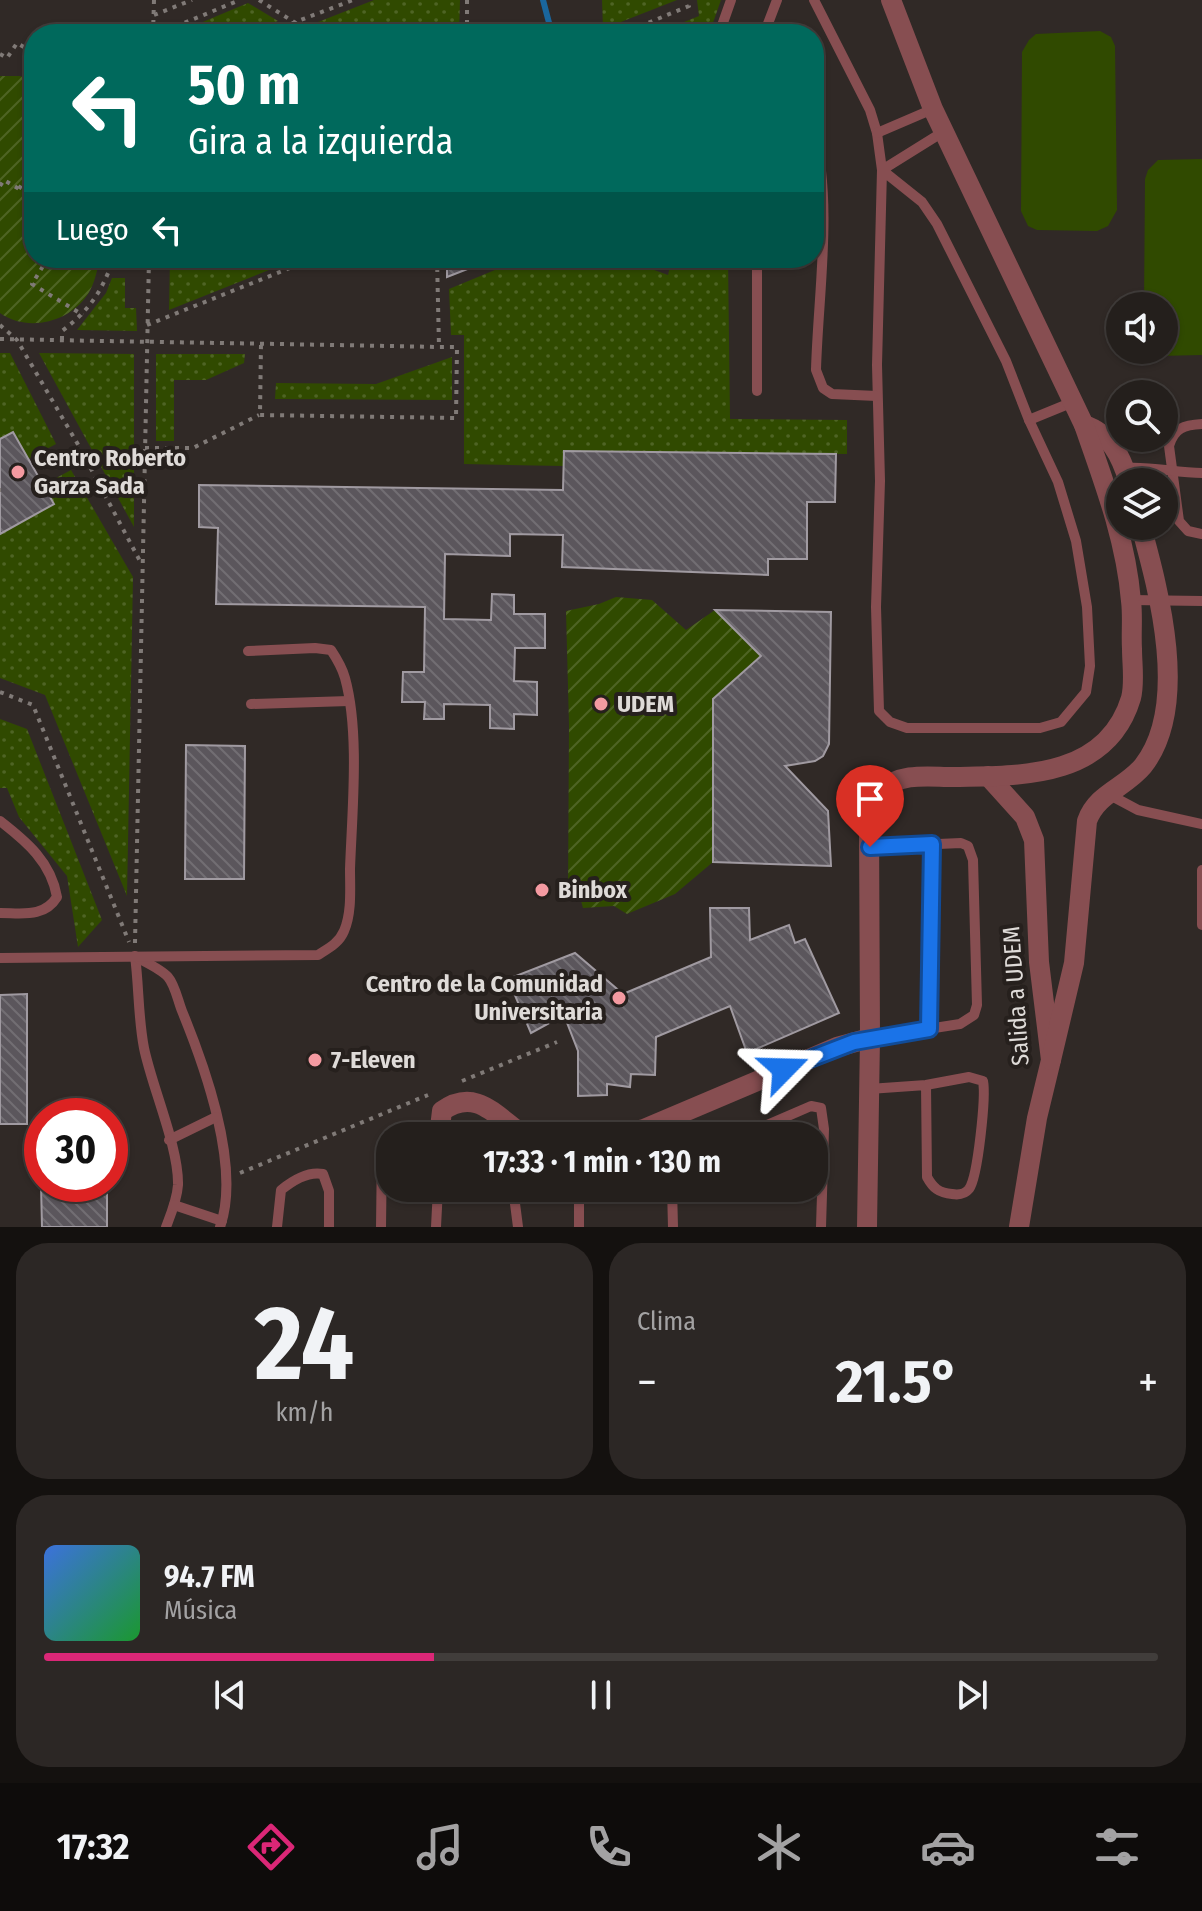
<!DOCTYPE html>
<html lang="es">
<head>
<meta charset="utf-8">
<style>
	body { margin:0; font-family:"Fira Sans Condensed",sans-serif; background:#2c2725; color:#f1f3f6; height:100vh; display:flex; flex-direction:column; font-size:30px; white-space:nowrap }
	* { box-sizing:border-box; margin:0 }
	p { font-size:26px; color:#a3a2a3 }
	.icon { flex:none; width:44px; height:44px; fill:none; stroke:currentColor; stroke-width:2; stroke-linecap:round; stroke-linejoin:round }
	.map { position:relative; height:1227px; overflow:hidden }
	.details { display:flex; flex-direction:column; gap:16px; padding:16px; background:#14110f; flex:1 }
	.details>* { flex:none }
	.banner { position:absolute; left:24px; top:24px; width:800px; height:244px; border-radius:32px; box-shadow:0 2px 6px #0004,0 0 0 2px #413d3b; background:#00695c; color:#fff; overflow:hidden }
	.tools { position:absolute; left:1106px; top:292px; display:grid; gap:16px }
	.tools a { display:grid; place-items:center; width:72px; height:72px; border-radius:50%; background:#241f1c; box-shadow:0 2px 6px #0004,0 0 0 2px #413d3b; font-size:40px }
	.speed { position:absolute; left:24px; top:1098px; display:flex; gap:16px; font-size:40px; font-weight:700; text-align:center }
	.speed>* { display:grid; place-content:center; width:104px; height:104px; border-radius:50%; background:#241f1c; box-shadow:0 2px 6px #0004,0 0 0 2px #413d3b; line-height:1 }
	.speed .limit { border:12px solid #d22; background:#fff; color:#111 }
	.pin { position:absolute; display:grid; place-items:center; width:68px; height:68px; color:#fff; margin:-82px -34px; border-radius:50% 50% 50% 0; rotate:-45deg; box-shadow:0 0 8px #0007 }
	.pin .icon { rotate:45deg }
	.me { position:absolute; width:88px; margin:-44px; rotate:68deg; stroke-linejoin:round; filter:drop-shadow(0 0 6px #0008) }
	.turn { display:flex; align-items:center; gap:28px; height:168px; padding:0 32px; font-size:36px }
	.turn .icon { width:104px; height:104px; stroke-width:2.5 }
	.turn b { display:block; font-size:56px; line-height:68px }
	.then { display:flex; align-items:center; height:76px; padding:0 32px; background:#0003; gap:16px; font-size:30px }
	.big { font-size:60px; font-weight:700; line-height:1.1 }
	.details .card { flex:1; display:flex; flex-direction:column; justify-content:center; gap:12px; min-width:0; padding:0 28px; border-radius:32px; background:#2c2725 }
	.details .dial { align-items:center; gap:0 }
	.dial b { font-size:104px; line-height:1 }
	.song { display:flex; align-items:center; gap:24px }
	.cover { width:96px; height:96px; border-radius:12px; background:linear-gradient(135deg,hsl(220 70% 55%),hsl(130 70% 35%)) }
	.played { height:8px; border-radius:4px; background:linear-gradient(90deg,#db2777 35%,#413d3b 35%) }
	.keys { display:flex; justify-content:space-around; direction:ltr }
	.heat { display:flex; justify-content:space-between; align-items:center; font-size:44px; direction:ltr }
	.details .tiles { flex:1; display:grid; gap:16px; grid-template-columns:1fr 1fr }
	.card:last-child { grid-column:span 2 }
	.trip { position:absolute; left:376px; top:1122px; width:452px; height:80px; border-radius:32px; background:#241f1c; box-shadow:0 2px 6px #0004,0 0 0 2px #413d3b; font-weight:700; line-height:80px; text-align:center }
	.tab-bar { display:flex; height:128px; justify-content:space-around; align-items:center; background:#0e0c0b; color:#a3a2a3 }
	.tab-bar .icon { width:56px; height:56px }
	.tab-bar .on { color:#db2777 }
	.tab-bar b { font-size:36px; color:#f1f3f6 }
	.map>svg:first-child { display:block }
	.grass { fill:url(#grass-dots) }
	.garden { fill:url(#garden-furrows) }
	.pitch { fill:#304a00 }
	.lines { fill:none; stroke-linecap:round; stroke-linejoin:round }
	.stream { stroke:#1a669d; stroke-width:6 }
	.building { fill:url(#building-back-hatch); stroke:#a09aa1; stroke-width:2 }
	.path { stroke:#807a77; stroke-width:4; stroke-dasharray:4 6; stroke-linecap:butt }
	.service { stroke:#874e51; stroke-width:10 }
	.minor { stroke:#874e51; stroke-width:20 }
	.route-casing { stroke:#114b97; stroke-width:20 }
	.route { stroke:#1a73e8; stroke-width:14 }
	.poi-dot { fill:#f49aa1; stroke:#26201d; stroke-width:3 }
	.labels { text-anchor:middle; stroke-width:8; stroke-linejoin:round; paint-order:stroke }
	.poi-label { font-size:24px; font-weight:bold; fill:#dfdbd8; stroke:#26201d; text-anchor:start }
	.street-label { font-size:24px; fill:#dfdbd8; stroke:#26201d }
</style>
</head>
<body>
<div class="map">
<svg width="1202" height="1227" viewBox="0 0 1202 1227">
	<defs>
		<pattern id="grass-dots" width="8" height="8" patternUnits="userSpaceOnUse" patternTransform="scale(2)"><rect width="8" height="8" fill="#304a00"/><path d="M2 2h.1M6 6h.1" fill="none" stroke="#4e6424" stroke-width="1.8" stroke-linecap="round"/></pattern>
		<pattern id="garden-furrows" width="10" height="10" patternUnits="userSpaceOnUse" patternTransform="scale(2)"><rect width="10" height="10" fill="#304a00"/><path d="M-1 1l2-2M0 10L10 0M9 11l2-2" fill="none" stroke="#4e6424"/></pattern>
		<pattern id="building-back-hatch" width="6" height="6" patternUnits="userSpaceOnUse" patternTransform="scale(2)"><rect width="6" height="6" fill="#5b565c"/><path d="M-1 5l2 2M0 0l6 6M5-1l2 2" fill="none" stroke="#726e73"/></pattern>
	</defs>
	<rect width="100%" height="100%" fill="#302926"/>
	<!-- grass -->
	<g class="grass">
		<polygon points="374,0 460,0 459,34 329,34 313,24"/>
		<polygon points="602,0 677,0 603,29"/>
		<polygon points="697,0 721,0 709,34 654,34 699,16"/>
		<polygon points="248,3 278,21 243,34 174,34"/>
		<polygon points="170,258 299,258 169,310"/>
		<polygon points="524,258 621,258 668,275 672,258 728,258 730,419 847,420 847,454 564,451 564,466 464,464 464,335 451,335 449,289"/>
		<polygon points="112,278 125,278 125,308 136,308 137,331 77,330 106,293"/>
		<polygon points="0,353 10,353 56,444 28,459 0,439"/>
		<polygon points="39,353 134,354 134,527"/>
		<polygon points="156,354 245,354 244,363 206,380 174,380 174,441 156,441"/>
		<polygon points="452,357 452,400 275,399 276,383 376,384"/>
		<polygon points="71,470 133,577 127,896 45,695 0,678 0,496 53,503 43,485"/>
		<polygon points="0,719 27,729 102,920 78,947 67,876 19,817 7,788 0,788"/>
	</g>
	<!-- garden -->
	<g class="garden">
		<path d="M0 76H20L34 81V258H100C97 270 95 283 88 294 70 322 28 333 0 313Z"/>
		<polygon points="616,597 652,600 686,630 715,610 761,656 713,699 713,862 675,894 627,914 614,906 583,908 580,897 568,898 569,725 566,611 599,604"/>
	</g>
	<!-- pitch -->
	<g class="pitch">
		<polygon points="1100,31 1111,37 1115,46 1117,210 1108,226 1097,231 1037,230 1028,226 1021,211 1022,52 1029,40 1036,34"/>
		<polygon points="1202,159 1202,355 1158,356 1150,350 1164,350 1164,306 1144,306 1145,179 1148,170 1158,160"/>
	</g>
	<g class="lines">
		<!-- stream -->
		<polyline class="stream" points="543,0 552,34"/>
	</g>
	<!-- building -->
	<g class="building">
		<polygon points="447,258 493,258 493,259 447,277"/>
		<polygon points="13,432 54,504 0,534 0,439"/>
		<polygon points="564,451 836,454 835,502 807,502 807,559 768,559 768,575 562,567 563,535 510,534 510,556 445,554 444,619 491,620 492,594 514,595 514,614 545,614 545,648 515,648 514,681 537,682 537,715 514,714 514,729 490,728 490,705 444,704 444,719 424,719 425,702 402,702 403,672 424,672 425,607 216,604 218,528 199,527 199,485 563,490"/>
		<polygon points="715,610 831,612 829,744 823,756 815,761 785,766 828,811 831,866 713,862 713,699 761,656"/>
		<polygon points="186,745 245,746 244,879 185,879"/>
		<polygon points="710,908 749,908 750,940 789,925 795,943 805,939 839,1013 747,1053 730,1006 656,1037 655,1075 631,1074 630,1087 607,1084 607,1095 578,1096 578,1051 564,1015 531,1033 508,979 575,953 623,994 711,957"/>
		<polygon points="27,994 27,1124 0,1124 0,995"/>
		<polygon points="41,1184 103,1184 107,1190 107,1227 42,1227"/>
	</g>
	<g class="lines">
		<!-- path -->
		<g class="path">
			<polyline points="259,0 313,34"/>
			<polyline points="154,15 192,0"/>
			<polyline points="153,34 154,0"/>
			<polyline points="157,34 240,0"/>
			<polyline points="264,34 353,0"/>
			<polyline points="467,34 467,0"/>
			<polyline points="621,34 689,6 689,0"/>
			<polyline points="0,54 7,58 17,43 34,53"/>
			<polyline points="0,186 4,180 34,198"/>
			<polyline points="19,189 25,179 34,184"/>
			<polyline points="48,258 32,284 83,315"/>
			<polyline points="437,258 439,347"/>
			<polyline points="0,325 17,340 80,448 141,563"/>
			<polyline points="147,325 315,258"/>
			<path d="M0 339C146 342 293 344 439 347H457L456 418 260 415 261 344"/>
			<path d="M62 340V331C90 310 102 291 114 258"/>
			<polyline points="145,448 193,448 259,415"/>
			<polyline points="42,468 79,448"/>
			<polyline points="0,490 1,490"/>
			<polyline points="0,692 33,705 129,942"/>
			<polyline points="135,943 149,258"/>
			<polyline points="462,1081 557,1042"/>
			<polyline points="240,1173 428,1095"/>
		</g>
		<!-- service -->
		<g class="service">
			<polyline points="814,0 870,110 877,133 882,170 922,202 937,224 1006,361 1029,420 1058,482 1076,541 1087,607 1090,666 1086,692 1061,722 1040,728 907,728 890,722 879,711 876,607 880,481 877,365 882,170 943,132"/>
			<polyline points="719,34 731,0"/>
			<polyline points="764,34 777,0"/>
			<path d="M814 132C833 204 818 295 816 370L823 388 832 394 877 396"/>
			<polyline points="877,133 933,109"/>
			<polyline points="757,391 757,258"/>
			<polyline points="1029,420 1073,402"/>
			<path d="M1202 424C1184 425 1174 428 1169 446L1179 521 1188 531 1202 534"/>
			<path d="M1125 468C1151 466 1176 473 1202 473"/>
			<polyline points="1131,600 1202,601"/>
			<polyline points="251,704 349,701"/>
			<polyline points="1108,794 1138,810 1202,824"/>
			<path d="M0 821C27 842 51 862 57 897 44 918 22 913 0 913"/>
			<polyline points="870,847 961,843 968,846 973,860 977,1005 974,1015 960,1024 870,1038"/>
			<polyline points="1202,870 1202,925"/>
			<path d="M135 956C139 986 138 1017 144 1048 152 1087 179 1148 178 1185 177 1200 171 1214 166 1227"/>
			<path d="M136 957C145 962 161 969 168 977 175 985 178 1001 182 1011 205 1067 241 1168 220 1227"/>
			<path d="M0 958 318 955C329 948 339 943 344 931 352 913 350 888 350 869 352 812 360 732 345 678 342 667 337 659 331 650L315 648 248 651"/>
			<polyline points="929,1029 932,844"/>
			<path d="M869 1089 926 1085 969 1077 983 1081C986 1096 978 1177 969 1189 965 1194 958 1195 952 1194 939 1193 933 1188 927 1177L926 1085"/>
			<polyline points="742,1136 811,1106 821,1108 824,1129 821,1227"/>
			<polyline points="169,1140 216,1117"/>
			<polyline points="513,1188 518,1227"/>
			<polyline points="672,1188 673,1227"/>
			<polyline points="174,1205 222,1221"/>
			<path d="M277 1227 281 1190C292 1181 308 1171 323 1174L329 1191V1227"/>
			<polyline points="381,1227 382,1148"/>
			<polyline points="436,1227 438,1188"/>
			<polyline points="579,1227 579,1188"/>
		</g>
		<!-- minor -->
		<g class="minor">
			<path d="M1084 425C1110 433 1121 456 1129 482"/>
			<polyline points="988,776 1025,817 1034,840 1039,962 1051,1060 1037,1118 1019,1227"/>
			<path d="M1051 1060 1074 963 1087 821C1097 793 1125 788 1143 766 1190 706 1159 592 1141 526"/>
			<path d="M439 1136 442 1111C477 1086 497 1118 525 1136"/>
			<polyline points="617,1136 644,1129 837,1047 870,1038"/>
			<path d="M867 1227 870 1038 869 823C871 811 873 798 882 790 901 772 930 777 952 777 1022 776 1107 778 1131 698 1135 683 1132 664 1132 649 1131 633 1133 616 1131 601 1126 540 1104 482 1084 425L933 109 891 0"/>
		</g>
	</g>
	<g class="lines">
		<defs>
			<polyline id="route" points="784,1069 854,1042 929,1029 932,844 870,847"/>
		</defs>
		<!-- route casing -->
		<use href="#route" class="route-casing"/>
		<!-- route -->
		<use href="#route" class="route"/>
	</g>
	<!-- markers -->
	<g class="poi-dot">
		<circle cx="18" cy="472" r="8"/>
		<circle cx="601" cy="704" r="8"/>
		<circle cx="542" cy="890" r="8"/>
		<circle cx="619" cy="998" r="8"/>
		<circle cx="315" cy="1060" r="8"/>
	</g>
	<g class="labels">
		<!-- poi labels -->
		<g class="poi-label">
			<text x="34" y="466">Centro Roberto<tspan x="34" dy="28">Garza Sada</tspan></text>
			<text x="617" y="712">UDEM</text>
			<text x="558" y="898">Binbox</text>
			<text x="603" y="992" text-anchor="end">Centro de la Comunidad<tspan x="603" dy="28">Universitaria</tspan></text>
			<text x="331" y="1068">7-Eleven</text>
		</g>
		<!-- street labels -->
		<g class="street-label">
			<text transform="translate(1016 996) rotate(-94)" y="8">Salida a UDEM</text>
		</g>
	</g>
</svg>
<div class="tools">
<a><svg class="icon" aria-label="sound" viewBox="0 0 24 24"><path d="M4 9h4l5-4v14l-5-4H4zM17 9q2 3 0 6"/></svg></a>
<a><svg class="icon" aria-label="search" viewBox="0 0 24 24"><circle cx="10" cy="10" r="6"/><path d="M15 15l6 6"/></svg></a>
<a><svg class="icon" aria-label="layers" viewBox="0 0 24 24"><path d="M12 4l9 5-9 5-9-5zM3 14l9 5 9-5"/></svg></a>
</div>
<div class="speed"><div class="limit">30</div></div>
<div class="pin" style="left:870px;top:847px;background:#d93025"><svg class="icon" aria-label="arrive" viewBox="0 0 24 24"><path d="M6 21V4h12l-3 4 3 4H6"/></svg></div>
<svg class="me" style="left:784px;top:1069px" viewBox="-20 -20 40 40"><path d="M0-17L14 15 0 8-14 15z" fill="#1a73e8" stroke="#fff" stroke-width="4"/></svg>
<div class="trip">17:33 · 1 min · 130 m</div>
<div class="banner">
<div class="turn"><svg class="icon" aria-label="left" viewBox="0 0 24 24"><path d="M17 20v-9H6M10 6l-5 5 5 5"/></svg><div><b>50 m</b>Gira a la izquierda</div></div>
<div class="then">Luego<svg class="icon" aria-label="left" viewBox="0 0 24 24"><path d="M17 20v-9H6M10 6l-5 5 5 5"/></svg></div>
</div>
</div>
<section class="details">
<div class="tiles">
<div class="card dial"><b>24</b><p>km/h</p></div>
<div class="card"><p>Clima</p>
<div class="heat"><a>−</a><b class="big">21.5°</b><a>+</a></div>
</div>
<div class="card">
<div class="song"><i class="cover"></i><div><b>94.7 FM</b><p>Música</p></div></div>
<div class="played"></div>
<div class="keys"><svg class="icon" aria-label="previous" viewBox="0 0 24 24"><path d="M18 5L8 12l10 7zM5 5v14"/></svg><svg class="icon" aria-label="pause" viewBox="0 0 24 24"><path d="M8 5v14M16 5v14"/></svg><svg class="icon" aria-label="next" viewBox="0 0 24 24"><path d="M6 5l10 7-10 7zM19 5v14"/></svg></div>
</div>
</div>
</section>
<nav class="tab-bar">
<b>17:32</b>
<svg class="icon on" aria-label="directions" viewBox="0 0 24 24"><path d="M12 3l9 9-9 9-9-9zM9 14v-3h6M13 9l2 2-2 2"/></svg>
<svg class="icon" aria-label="music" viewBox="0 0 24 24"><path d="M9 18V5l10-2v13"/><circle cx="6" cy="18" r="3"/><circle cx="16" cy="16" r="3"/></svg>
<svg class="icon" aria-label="phone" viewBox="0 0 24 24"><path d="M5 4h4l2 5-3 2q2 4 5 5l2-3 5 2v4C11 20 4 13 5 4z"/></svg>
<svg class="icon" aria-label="climate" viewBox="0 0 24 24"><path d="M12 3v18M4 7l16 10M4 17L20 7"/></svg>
<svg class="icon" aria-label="car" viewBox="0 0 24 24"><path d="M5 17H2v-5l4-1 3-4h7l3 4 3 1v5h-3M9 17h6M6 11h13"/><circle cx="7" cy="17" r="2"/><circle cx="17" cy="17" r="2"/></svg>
<svg class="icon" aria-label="filters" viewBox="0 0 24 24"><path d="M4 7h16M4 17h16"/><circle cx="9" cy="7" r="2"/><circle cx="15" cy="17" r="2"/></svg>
</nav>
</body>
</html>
